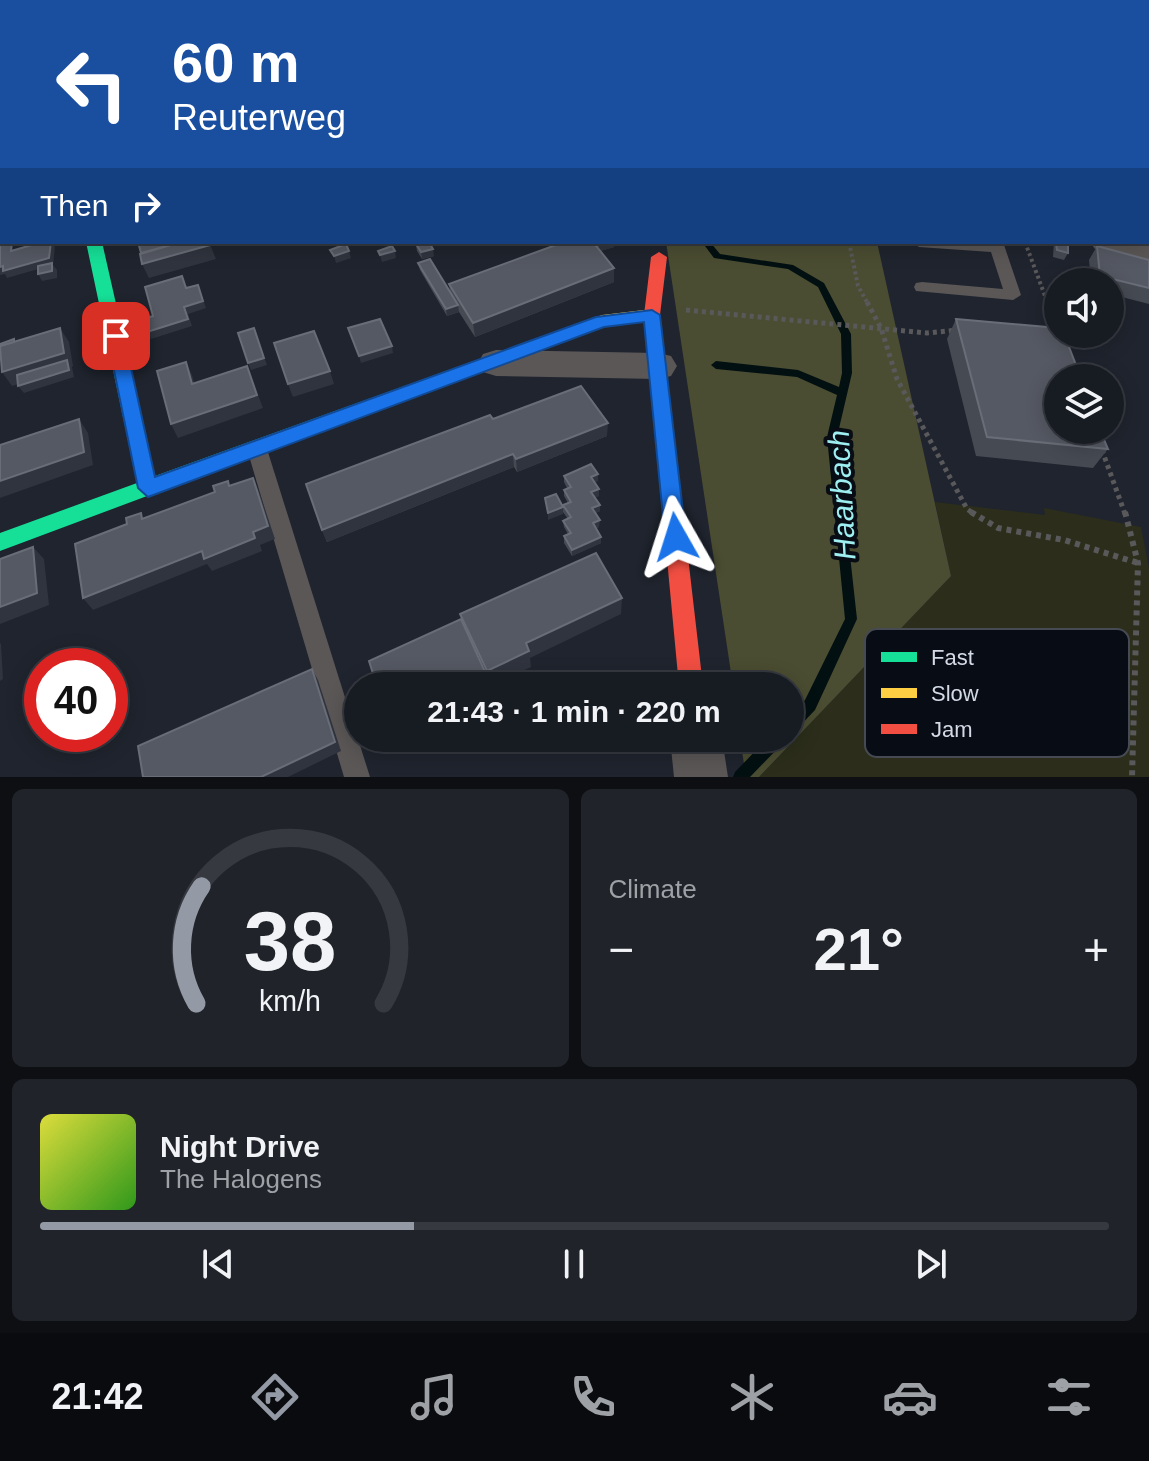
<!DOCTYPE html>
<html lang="en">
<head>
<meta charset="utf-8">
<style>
	body { margin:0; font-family:Arial,sans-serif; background:#20242a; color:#f1f3f6; height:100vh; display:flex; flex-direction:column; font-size:30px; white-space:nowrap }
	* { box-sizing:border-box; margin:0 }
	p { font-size:26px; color:#9ea1a5 }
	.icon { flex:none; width:44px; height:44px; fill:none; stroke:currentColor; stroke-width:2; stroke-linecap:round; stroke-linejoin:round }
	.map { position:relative; height:777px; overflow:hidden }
	.drawer { display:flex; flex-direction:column; gap:12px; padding:12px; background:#0d0f13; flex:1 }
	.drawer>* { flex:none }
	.hud { position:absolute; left:0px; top:0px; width:1150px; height:244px; box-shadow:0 4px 20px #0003,0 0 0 2px #363940; background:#1a4fa0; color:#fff; overflow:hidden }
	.buttons { position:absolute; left:1044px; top:268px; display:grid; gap:16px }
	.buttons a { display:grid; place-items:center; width:80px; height:80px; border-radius:50%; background:#171b22; box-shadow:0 4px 20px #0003,0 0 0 2px #363940; font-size:40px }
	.speed { position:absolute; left:24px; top:648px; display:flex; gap:16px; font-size:40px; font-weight:700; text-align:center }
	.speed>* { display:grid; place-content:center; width:104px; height:104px; border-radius:50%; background:#171b22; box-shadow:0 4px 20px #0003,0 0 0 2px #363940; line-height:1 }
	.speed .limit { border:12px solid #d22; background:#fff; color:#111 }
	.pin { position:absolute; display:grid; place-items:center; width:68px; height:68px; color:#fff; margin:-34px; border-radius:16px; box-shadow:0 4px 12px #0006 }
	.me { position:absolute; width:88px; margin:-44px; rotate:354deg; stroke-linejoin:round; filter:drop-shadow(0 0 6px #0008) }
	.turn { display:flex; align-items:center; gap:28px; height:168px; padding:0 40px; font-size:36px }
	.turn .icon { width:104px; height:104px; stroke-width:2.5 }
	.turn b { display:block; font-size:56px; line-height:68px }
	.then { display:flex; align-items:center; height:76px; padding:0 40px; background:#0003; gap:16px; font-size:30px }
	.big { font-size:60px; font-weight:700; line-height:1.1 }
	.drawer .tile { flex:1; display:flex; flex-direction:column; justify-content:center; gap:12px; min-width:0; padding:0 28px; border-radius:12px; background:#20242a }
	.drawer .dial { align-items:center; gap:0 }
	.dial svg { height:208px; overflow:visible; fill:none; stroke:#363940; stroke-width:7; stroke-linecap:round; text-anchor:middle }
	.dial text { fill:#f1f3f6; stroke:none }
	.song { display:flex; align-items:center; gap:24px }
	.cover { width:96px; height:96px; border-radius:12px; background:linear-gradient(135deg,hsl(60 70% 55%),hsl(110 70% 35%)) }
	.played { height:8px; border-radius:4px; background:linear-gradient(90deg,#949aa5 35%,#363940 35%) }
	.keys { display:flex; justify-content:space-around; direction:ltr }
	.heat { display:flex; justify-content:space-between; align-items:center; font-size:44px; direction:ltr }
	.drawer .tiles { flex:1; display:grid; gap:12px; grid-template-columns:1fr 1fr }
	.tile:last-child { grid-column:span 2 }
	.trip { position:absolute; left:344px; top:672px; width:460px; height:80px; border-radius:40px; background:#171b22; box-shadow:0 4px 20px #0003,0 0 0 2px #363940; font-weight:700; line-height:80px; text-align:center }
	.dock { display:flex; height:128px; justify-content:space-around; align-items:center; background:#090b0e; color:#9ea1a5 }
	.dock .icon { width:56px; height:56px }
	.dock .on { color:#949aa5 }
	.dock b { font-size:36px; color:#f1f3f6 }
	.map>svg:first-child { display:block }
	.green { fill:#2c2e1b }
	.forest { fill:#4b4d32 }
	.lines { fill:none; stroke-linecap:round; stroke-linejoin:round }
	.stream { fill:#031012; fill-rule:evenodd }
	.path-far3 { stroke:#59585a; stroke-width:3; stroke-dasharray:3 3; stroke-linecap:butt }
	.path-far2 { stroke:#59585a; stroke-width:4; stroke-dasharray:3 3; stroke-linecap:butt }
	.path-far1 { stroke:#59585a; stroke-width:5; stroke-dasharray:4 4; stroke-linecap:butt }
	.path { stroke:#59585a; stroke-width:6; stroke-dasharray:5 5; stroke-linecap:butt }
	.lane { fill:#5b5757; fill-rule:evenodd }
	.street { fill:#5b5757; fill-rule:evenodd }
	.fast { fill:#16e098; fill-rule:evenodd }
	.slow { fill:#ffcf43; fill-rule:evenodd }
	.jam { fill:#f24e42; fill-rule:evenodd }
	.wall { fill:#464a53 }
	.shaded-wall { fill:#30343e }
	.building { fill:#555963; stroke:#696d77; stroke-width:2 }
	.route { fill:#1a73e8; stroke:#114b97; stroke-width:2 }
	.labels { text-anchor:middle; stroke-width:8; stroke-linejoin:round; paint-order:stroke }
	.water-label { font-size:30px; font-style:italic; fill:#9eeff1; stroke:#080c14 }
	.key { fill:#080c14; stroke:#454a53; stroke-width:2 }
	.key-label { font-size:22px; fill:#d3d9e5 }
</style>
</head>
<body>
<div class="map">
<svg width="1149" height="777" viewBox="0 0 1149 777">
	<rect width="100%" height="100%" fill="#1f242e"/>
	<!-- green -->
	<polygon class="green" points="935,502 1045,515 1044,508 1141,527 1149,568 1149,777 759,777 951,576"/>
	<!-- forest -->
	<polygon class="forest" points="666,242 877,242 951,576 759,777 746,777 740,738 790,738 790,686 733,686"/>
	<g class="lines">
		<!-- stream -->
		<g class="stream">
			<polygon points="642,0 648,0 649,2 643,2"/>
			<polygon points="713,0 726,0 730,2 717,2"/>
			<polygon points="702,242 710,242 720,254 793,265 824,283 851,334 852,373 837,437 857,619 815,710 795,731 790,733 790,716 805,700 845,619 827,437 837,395 797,377 716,369 711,365 716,361 798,370 839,387 842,373 841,334 818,287 788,269 714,258"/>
			<polygon points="768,738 785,738 783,743 750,777 733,777 735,772"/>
		</g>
		<!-- path-far3 -->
		<g class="path-far3">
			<polyline points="796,0 799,2"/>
			<polyline points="1017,0 1021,2"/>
		</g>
		<!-- path-far2 -->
		<g class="path-far2">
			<polyline points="849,242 858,286 868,304"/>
			<polyline points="1025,242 1048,304"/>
		</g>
		<!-- path-far1 -->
		<g class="path-far1">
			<polyline points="867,302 881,328 897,379 967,509 974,514"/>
			<polyline points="1047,302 1058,331"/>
			<polyline points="686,310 927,333 958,330"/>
			<polyline points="1102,450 1125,514"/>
		</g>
		<!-- path -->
		<g class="path">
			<polyline points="971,512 998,528 1064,540 1138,563"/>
			<polyline points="1125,512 1138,563 1132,777"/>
		</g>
		<!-- lane -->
		<g class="lane">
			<polygon points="911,242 1003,242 1021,295 1013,300 916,291 914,287 916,283 922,282 1003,289 991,252 919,247"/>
			<polygon points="257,441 264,444 267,449 370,777 344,777 247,449 250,444"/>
		</g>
		<!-- street -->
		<g class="street">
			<rect x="0" y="210" width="2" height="18"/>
			<polygon points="1090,242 1149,244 1149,264 1095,249"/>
			<polygon points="496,350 658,353 671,356 677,366 671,376 658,379 496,376 483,372 478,363 483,354"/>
			<polygon points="670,738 722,738 728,777 674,777"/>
		</g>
		<!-- fast -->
		<polygon class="fast" points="86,242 102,242 155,476 499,352 511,352 514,356 511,360 0,551 0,533 137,483"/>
		<!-- slow -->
		<polygon class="slow" points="652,309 660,315 658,319 604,327 505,362 496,356 499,352 602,315"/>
		<!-- jam -->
		<polygon class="jam" points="659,252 667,257 660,315 703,686 679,686 644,315 651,257"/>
	</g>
	<!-- wall -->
	<g class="wall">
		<rect x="1148" y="191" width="1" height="41"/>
		<polygon points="564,242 615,242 614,247 600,251 614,268 614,282 475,337 459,312 447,316 420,270 418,263 450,291 449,284"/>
		<polygon points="1054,242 1068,242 1068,253 1064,260 1053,257"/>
		<polygon points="416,244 434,256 422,259 417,251"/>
		<polygon points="1097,246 1149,260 1149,304 1110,294 1110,282 1091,282 1089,260"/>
		<polygon points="956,319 1108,449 1093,468 976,456 947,339"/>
		<polygon points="493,419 607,436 517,472 514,467 327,542 322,530"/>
		<polygon points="598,474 598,481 594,482 599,496 595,497 600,505 600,511 595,513 599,527 596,528 601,543 572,556 564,543 564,536 568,534 564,527 563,521 568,519 563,512 563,505 568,503 564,496 564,490 567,488 564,482 564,476"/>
	</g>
	<!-- shaded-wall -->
	<g class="shaded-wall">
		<polygon points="2,170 2,184 0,184 0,174"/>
		<polygon points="51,242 52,242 55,247 53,265 57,270 57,278 42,281 38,274 52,265 7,278 5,274 0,275 0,267"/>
		<polygon points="209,242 216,259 149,278 142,264"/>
		<polygon points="608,242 615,242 614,247 591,254 592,247"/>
		<polygon points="433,249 434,256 422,259 421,252"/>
		<polygon points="349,251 351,258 336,263 334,256"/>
		<polygon points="395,251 396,258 382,262 380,255"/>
		<polygon points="614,268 614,282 475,337 473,323"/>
		<polygon points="198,285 206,308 188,314 192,326 151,339 147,332 184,307"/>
		<polygon points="458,305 459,312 447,316 446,309"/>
		<polygon points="60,328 69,342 73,366 72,367 74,377 24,393 18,386 69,368 12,386 2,372"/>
		<polygon points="254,328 267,365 251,370 248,363"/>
		<polygon points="392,346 393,353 361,363 359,356"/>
		<polygon points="186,362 192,375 199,398 192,384"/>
		<polygon points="247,366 263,408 178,438 171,424"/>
		<polygon points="330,371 334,384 293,397 288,384"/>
		<polygon points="79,419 88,433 93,465 0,498 0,481"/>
		<polygon points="608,423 607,436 517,472 516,459"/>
		<polygon points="513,454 514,467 327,542 322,530"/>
		<polygon points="598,474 598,481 591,484 591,477"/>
		<polygon points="253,478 259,491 275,539 260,545 262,551 212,571 207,564 93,610 83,598 253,532"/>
		<polygon points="599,489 599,496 591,499 591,492"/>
		<polygon points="600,505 600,511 592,515 592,508"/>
		<polygon points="563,507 563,514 548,520 548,513"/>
		<polygon points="600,520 599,527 593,530 593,523"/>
		<polygon points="601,537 601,543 572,556 572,550"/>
		<polygon points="33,547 44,559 49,605 0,624 0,607"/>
		<polygon points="622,598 621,614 530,658 531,667 491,686 467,686 487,676 487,671 526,643"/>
		<polygon points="0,643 1,644 3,679 0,681"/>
		<polygon points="312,669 318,680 341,751 288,777 261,777"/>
	</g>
	<!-- building -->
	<g class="building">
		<rect x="0" y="89" width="2" height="12"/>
		<polygon points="0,158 2,158 2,170 0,174"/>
		<polygon points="12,242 11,251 42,242 51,242 49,258 3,271 3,266 0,267 0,245"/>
		<polygon points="138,242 178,242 178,243 141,253"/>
		<polygon points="178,242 209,242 210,245 142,264 140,254 178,243"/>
		<polygon points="423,242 429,242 433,249 421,252 416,244"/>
		<polygon points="564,242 593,242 614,268 473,323 449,284"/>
		<polygon points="593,242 608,242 596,246"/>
		<polygon points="1056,242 1068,242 1068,253 1057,250"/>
		<polygon points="346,244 349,251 334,256 330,250"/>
		<polygon points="392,246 395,251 380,255 378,251"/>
		<polygon points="1097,246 1149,260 1149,288 1100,276"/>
		<polygon points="430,259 458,305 446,309 418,263"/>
		<polygon points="52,263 52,271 38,274 38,266"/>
		<polygon points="182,276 186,288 198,285 203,301 184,307 188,319 147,332 144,319 153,316 145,287"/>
		<polygon points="380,319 392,346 359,356 348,328"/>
		<polygon points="956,319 1058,328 1058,334 1064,334 1081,378 1058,378 1058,430 1100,430 1108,449 987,437"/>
		<polygon points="60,328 64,353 2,372 0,346"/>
		<polygon points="254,328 264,358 248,363 238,333"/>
		<polygon points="314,331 330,371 288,384 274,343"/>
		<polygon points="14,339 14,342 0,346 0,344"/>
		<polygon points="67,360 69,370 18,386 17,375"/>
		<polygon points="186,362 192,384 247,366 257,395 171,424 157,371"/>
		<polygon points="581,386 608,423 516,459 513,454 322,530 306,484 490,415 493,419"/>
		<polygon points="79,419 84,452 0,481 0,445"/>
		<polygon points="591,464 598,474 591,477 599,489 591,492 600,505 592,508 600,520 593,523 601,537 572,550 564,536 571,533 563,521 571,517 563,505 571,502 564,490 571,487 564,476"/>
		<polygon points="253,478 268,526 253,532 255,538 204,559 202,551 83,598 75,544 127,524 126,518 141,513 142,519 215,492 213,486 228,481 229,486"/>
		<polygon points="556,494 563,507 548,513 545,498"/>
		<polygon points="33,547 37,593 0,607 0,559"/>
		<polygon points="596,553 622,598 526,643 529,651 487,671 460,614"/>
		<polygon points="461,619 487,676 467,686 377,686 369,661"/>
		<polygon points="312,669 335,742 261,777 143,777 138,746"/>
	</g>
	<!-- route -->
	<polygon class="route" points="652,310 660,315 686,537 683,543 668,543 665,537 644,322 604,327 148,497 138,488 107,336 116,330 124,336 155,477 596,317"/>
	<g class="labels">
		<!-- water labels -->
		<g class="water-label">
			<text transform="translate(842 495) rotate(-93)" y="10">Haarbach</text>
		</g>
	</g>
	<!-- legend -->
	<rect x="865" y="629" width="264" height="128" rx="12" class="key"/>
	<rect x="881" y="652" width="36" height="10" fill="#16e098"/>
	<rect x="881" y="688" width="36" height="10" fill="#ffcf43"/>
	<rect x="881" y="724" width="36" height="10" fill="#f24e42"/>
	<g class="key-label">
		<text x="931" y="665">Fast</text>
		<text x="931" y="701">Slow</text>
		<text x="931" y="737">Jam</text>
	</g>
</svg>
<div class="buttons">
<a><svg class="icon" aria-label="sound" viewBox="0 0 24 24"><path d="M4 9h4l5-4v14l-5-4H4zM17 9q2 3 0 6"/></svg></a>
<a><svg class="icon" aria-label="layers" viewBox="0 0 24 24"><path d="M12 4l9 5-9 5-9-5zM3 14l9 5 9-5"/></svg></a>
</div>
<div class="speed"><div class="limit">40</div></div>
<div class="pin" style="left:116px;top:336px;background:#d93025"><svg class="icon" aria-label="arrive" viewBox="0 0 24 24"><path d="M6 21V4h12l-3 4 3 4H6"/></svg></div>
<svg class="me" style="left:676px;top:537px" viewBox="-20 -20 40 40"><path d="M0-17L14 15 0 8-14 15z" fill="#1a73e8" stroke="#fff" stroke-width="4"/></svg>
<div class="trip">21:43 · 1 min · 220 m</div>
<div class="hud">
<div class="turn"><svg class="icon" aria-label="left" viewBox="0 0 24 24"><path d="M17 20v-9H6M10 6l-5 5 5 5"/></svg><div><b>60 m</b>Reuterweg</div></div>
<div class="then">Then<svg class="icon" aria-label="right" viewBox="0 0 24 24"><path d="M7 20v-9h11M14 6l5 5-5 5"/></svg></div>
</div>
</div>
<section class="drawer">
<div class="tiles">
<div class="tile dial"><svg viewBox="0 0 100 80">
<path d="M14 69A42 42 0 1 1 86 69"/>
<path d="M14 69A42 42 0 0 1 16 24" stroke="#949aa5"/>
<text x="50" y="56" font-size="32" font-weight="700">38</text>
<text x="50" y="72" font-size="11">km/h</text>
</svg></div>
<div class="tile"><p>Climate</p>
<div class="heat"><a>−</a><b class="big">21°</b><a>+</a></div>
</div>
<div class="tile">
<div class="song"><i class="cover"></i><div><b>Night Drive</b><p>The Halogens</p></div></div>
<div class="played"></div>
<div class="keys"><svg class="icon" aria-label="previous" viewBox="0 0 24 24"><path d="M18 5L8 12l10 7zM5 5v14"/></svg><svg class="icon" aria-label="pause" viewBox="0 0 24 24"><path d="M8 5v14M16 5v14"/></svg><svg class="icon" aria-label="next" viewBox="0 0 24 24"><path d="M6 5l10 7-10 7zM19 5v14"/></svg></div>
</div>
</div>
</section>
<nav class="dock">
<b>21:42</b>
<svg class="icon on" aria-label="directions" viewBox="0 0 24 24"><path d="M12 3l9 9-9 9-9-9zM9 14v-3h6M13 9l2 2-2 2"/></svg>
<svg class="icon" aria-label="music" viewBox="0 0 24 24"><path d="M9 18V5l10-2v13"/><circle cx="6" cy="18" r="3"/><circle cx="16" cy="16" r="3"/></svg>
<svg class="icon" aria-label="phone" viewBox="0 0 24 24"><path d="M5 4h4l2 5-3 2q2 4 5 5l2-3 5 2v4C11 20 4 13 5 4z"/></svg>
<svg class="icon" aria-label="climate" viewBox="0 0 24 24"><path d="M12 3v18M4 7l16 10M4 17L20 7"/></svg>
<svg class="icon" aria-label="car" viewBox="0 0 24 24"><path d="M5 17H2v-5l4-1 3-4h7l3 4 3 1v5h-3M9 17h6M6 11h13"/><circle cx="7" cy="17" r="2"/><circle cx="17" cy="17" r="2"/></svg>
<svg class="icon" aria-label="filters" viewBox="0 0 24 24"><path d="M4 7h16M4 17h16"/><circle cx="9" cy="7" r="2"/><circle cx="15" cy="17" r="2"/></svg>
</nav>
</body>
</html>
